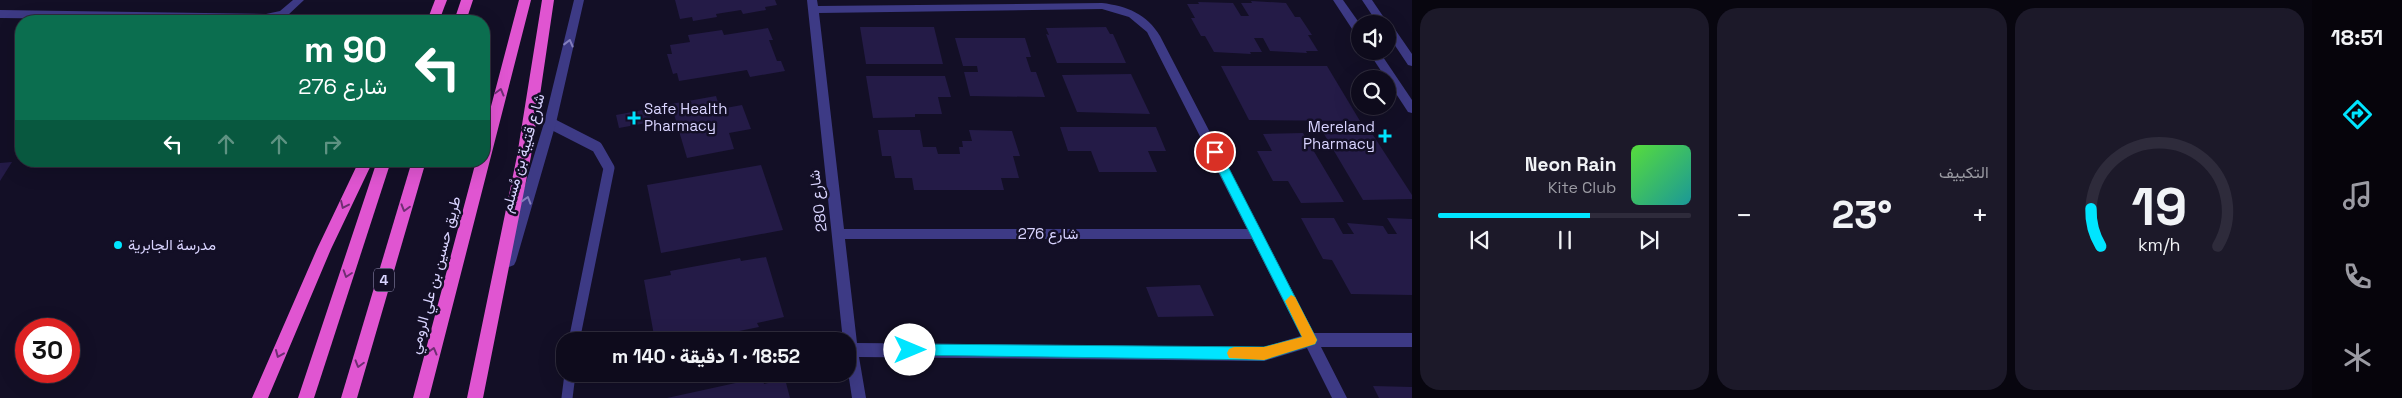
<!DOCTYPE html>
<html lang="ar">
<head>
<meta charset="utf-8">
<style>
	body { margin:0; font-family:"Space Grotesk",Vazirmatn,sans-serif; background:#1c1929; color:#f1f3f6; direction:rtl; height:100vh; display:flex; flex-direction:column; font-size:19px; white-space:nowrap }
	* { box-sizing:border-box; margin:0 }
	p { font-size:16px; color:#9b9ba3 }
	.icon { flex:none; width:28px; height:28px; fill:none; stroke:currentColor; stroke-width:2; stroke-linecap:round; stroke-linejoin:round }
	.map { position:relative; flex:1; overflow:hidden; direction:ltr }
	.side { display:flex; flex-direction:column; gap:8px; padding:8px; background:#08060f; width:900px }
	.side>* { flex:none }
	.top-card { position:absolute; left:15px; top:15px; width:475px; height:152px; border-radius:20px; box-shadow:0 5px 20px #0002,0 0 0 1px #2e2b3b; direction:rtl; background:#0b6e4f; color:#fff; overflow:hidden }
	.fabs { position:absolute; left:1351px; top:15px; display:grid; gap:10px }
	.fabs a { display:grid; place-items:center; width:45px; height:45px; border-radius:50%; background:#0e0b1c; box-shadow:0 5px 20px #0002,0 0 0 1px #2e2b3b; font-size:25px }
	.speed { position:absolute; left:15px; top:318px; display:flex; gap:10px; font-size:25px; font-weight:700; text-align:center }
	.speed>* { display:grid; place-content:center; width:65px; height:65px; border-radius:50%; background:#0e0b1c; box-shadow:0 5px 20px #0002,0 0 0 1px #2e2b3b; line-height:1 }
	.speed .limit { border:8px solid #d22; background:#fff; color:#111 }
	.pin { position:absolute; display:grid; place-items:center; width:42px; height:42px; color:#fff; margin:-21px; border:2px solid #fff; border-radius:50%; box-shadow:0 1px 5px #0007 }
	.me { position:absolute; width:55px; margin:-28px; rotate:90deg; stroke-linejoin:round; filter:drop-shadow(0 0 4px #0008) }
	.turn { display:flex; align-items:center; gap:18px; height:105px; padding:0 20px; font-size:22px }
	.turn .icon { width:65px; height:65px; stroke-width:2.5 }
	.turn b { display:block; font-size:35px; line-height:42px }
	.lanes { display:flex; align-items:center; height:48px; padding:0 20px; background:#0003; justify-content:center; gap:25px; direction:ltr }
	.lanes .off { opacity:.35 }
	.big { font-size:38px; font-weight:800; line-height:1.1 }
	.side .card { flex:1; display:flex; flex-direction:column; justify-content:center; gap:8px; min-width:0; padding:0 18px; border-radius:20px; background:#1c1929 }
	.side .dial { align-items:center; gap:0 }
	.dial svg { height:130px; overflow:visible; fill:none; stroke:#2e2b3b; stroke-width:7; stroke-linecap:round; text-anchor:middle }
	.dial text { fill:#f1f3f6; stroke:none }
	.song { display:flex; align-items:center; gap:15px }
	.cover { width:60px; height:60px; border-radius:8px; background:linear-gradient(135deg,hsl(110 70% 55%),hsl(180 70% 35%)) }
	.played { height:5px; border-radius:2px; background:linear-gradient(90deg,#00e5ff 60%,#2e2b3b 60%) }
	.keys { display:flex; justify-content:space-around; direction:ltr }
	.heat { display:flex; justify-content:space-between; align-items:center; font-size:28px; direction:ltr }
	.side .tiles { flex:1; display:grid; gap:8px; grid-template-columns:repeat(3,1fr) }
	.trip { position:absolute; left:556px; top:332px; width:300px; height:50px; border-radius:20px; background:#0e0b1c; box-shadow:0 5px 20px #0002,0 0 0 1px #2e2b3b; font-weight:800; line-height:50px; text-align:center; direction:rtl }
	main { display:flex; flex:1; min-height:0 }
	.menu { display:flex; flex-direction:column; width:90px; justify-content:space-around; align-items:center; background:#06040b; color:#9b9ba3 }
	.menu .icon { width:35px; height:35px }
	.menu .active { color:#00e5ff }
	.menu b { font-size:22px; color:#f1f3f6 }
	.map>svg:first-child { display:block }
	.building { fill:#241b47 }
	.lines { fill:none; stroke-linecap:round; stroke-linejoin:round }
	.service { stroke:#3d3a85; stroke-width:11 }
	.minor { fill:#3d3a85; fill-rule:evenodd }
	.tertiary { fill:#3d3a85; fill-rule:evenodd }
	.trunk { fill:#e055d1; fill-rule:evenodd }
	.oneway { stroke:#837fbc }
	.oneway2 { stroke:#6f2e73 }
	.route { fill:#00e5ff; stroke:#0095a6 }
	.slow { fill:#f59e0b }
	.poi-dot { fill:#00e5ff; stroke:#130f26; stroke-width:2 }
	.labels { text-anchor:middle; stroke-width:5; stroke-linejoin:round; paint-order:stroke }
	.shield { fill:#130f26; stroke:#9e99be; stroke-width:1 }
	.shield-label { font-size:14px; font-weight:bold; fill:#d9d4ff }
	.poi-label { font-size:15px; fill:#d9d4ff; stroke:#130f26; text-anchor:start }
	.street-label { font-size:15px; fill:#d9d4ff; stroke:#130f26 }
</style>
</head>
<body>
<main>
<nav class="menu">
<b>18:51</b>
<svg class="icon active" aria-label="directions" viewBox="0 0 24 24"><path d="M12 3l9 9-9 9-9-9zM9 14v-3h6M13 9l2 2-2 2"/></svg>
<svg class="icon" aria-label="music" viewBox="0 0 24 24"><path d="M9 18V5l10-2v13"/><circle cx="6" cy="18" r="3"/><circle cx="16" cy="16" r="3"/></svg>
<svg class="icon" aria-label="phone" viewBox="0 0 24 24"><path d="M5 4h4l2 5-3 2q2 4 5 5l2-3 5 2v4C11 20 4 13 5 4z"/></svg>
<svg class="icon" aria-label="climate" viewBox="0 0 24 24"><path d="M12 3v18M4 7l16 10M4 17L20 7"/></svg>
</nav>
<section class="side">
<div class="tiles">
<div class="card dial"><svg viewBox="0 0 100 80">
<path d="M14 69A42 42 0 1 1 86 69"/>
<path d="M14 69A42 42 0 0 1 8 46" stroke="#00e5ff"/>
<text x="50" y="56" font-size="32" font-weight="700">19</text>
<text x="50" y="72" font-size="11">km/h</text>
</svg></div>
<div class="card"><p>التكييف</p>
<div class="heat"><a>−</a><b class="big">23°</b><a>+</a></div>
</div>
<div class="card">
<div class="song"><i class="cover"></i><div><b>Neon Rain</b><p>Kite Club</p></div></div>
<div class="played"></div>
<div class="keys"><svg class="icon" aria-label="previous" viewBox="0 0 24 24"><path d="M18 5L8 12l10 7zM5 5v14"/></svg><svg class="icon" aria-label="pause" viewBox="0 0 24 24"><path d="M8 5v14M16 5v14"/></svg><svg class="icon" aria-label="next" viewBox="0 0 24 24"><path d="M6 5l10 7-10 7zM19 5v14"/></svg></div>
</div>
</div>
</section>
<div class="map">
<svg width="1412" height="398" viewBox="0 0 1412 398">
	<rect width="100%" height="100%" fill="#130f26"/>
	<!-- building -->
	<g class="building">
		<polygon points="675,0 775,0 777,5 765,7 766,10 743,14 741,10 716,14 717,17 693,21 692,17 680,19"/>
		<polygon points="1251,1 1286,3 1295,17 1300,17 1312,35 1308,35 1318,51 1306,51 1307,53 1270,51 1263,38 1254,38 1262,52 1250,52 1251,54 1214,52 1205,36 1201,36 1191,18 1195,18 1187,4 1199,4 1198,2 1233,3 1241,16 1249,16 1241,3 1252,3"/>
		<polygon points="860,27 934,27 943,64 866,64"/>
		<polygon points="1106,27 1110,34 1113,34 1126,63 1057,63 1046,34 1049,35 1046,28"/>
		<polygon points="768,28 773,40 769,40 777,61 781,61 785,71 750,77 747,70 679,81 677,73 673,74 667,54 672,54 670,45 690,42 688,35 722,30 724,35"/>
		<polygon points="955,38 1025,38 1031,57 1026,57 1031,72 1036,72 1045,97 970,96 964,72 978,72 977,66 963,66"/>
		<polygon points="1221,66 1327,66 1360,121 1249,120"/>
		<polygon points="1131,74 1150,114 1077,112 1062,75"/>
		<polygon points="866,76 945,76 951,97 938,97 942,114 915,114 915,117 873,118"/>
		<polygon points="716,96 720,109 742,105 751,129 729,133 734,149 687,158 671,104"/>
		<polygon points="648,109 652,122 619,128 616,115"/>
		<polygon points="1060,127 1156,127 1166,151 1148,151 1157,172 1099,172 1091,151 1068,151"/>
		<polygon points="878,130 920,130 923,147 936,147 938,154 960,154 959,147 963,147 962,141 972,141 969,130 1012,131 1020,156 1013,156 1019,178 1001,178 1004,190 914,190 912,178 895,178 891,156 882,156"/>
		<polygon points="1303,133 1344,202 1301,203 1288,181 1273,181 1257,151 1272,151 1263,134"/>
		<polygon points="1324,134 1373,135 1412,195 1412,199 1363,200"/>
		<polygon points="12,162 0,181 0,163"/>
		<polygon points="761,165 783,230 661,253 647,185"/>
		<polygon points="1301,218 1334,218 1343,234 1354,234 1347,223 1383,226 1388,234 1397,234 1387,218 1412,219 1412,295 1351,294 1332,260 1323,259"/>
		<polygon points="766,257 784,317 757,323 759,327 690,341 685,341 684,337 655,341 644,280 671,275 670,271 740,258 741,261"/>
		<polygon points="1200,285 1214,316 1158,317 1146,287"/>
		<polygon points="763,377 764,384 785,379 790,398 667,398"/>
		<polygon points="1373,386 1412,387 1412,398 1379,398"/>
	</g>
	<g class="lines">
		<!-- service -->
		<g class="service">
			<polyline points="550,123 597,147 609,168 574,341"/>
			<polyline points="567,398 570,374"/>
		</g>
		<!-- minor -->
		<g class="minor">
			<polygon points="293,0 304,0 287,16 267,21 0,18 0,10 266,14 280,11"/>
			<path d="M807 0H817L818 6 1102 3C1127 6 1147 14 1160 36L1314 333H1412V347H1321L1347 398H1332L1307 348 1264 361 859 357 866 398H852L848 372V341H843ZM1102 9 1129 17 1147 32 1247 229H844L819 13ZM845 239H1252L1301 336 1264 347 857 343Z"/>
		</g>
		<!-- tertiary -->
		<g class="tertiary">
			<polygon points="574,0 584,0 556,123 516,261 514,265 509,267 504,265 502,261 544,123"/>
			<polygon points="1333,0 1343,0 1360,24 1360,36 1356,35"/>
			<polygon points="1362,0 1372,0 1389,25 1392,25 1412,54 1412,66 1408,65 1388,35 1388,24 1378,24"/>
			<polygon points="1368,51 1379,51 1412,100 1412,113 1408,112"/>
		</g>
		<!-- trunk -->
		<g class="trunk">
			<polygon points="435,0 447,0 439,21 427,21"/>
			<polygon points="461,0 473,0 466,21 454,21"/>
			<polygon points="519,0 531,0 429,398 413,398 476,161 484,161 484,133"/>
			<polygon points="542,0 554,0 531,156 483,398 467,398 517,156"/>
			<polygon points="359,161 373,161 331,249 268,398 252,398 317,249"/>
			<polygon points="377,161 391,161 314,398 298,398"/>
			<polygon points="412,161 426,161 357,398 341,398"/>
		</g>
	</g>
	<!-- one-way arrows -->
	<defs><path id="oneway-chevron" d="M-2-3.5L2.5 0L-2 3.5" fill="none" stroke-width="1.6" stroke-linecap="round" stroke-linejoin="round" transform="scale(1.25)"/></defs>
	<g class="oneway">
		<use href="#oneway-chevron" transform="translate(569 43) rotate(-76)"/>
		<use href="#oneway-chevron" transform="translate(527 200) rotate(-73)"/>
	</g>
	<g class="oneway2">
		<use href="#oneway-chevron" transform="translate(500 92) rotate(-75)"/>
		<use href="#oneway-chevron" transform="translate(344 205) rotate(115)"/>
		<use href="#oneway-chevron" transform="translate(405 208) rotate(106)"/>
		<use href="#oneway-chevron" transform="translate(347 274) rotate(108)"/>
		<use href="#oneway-chevron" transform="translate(433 351) rotate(-75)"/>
		<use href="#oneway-chevron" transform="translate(279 354) rotate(113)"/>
		<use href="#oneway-chevron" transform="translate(359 364) rotate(106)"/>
	</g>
	<!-- route -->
	<polygon class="route" points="1215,147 1219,149 1315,336 1317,340 1315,344 1264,360 906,355 904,350 906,346 910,344 1264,347 1302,337 1209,152"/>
	<!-- slow -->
	<polygon class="slow" points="1291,295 1295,297 1315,336 1317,340 1315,344 1264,360 1229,358 1227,353 1229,349 1234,347 1264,347 1302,337 1285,301"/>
	<!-- markers -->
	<g class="poi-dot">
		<path d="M631.5 110.5h5v5h5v5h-5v5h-5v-5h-5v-5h5z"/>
		<path d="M1382.5 128.5h5v5h5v5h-5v5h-5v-5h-5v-5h5z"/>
		<circle cx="118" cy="245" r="5"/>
	</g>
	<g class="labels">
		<!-- shield labels -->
		<rect class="shield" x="374" y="268.5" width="20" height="23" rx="4"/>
		<g class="shield-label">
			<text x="384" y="285">4</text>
		</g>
		<!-- poi labels -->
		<g class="poi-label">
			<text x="644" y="114">Safe Health<tspan x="644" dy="17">Pharmacy</tspan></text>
			<text x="1375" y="132" text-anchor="end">Mereland<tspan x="1375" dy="17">Pharmacy</tspan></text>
			<text x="128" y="250">مدرسة الجابرية</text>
		</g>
		<!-- street labels -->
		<g class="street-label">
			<text transform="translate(523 153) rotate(-74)" y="5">شارع قتيبة بن مُسلم</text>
			<text transform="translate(818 201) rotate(-97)" y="5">شارع 280</text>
			<text x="1048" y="239">شارع 276</text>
			<text transform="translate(435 275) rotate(-75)" y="5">طريق حسين بن علي الرومي</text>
		</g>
	</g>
</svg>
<div class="fabs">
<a><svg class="icon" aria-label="sound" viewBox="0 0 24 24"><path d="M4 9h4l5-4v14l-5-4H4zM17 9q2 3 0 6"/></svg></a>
<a><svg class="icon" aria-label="search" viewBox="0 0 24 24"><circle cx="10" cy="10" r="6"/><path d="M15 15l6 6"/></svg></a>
</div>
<div class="speed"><div class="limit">30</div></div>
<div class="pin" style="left:1215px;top:152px;background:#d93025"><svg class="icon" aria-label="arrive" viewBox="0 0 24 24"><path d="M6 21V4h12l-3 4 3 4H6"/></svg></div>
<svg class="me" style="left:910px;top:350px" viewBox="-20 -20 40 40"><circle r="19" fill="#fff"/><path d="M0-13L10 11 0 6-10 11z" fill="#00e5ff"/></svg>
<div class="trip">18:52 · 1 دقيقة · 140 m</div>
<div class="top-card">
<div class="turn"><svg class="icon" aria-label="left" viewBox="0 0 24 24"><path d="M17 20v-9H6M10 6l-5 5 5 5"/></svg><div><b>90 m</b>شارع 276</div></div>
<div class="lanes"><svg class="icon" aria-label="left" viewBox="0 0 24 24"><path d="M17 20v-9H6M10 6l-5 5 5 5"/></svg><svg class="icon off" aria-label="ahead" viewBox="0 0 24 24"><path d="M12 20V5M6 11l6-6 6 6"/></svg><svg class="icon off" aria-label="ahead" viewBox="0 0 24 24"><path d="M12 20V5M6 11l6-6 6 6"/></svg><svg class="icon off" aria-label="right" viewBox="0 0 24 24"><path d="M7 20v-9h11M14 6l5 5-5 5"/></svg></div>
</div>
</div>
</main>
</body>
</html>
